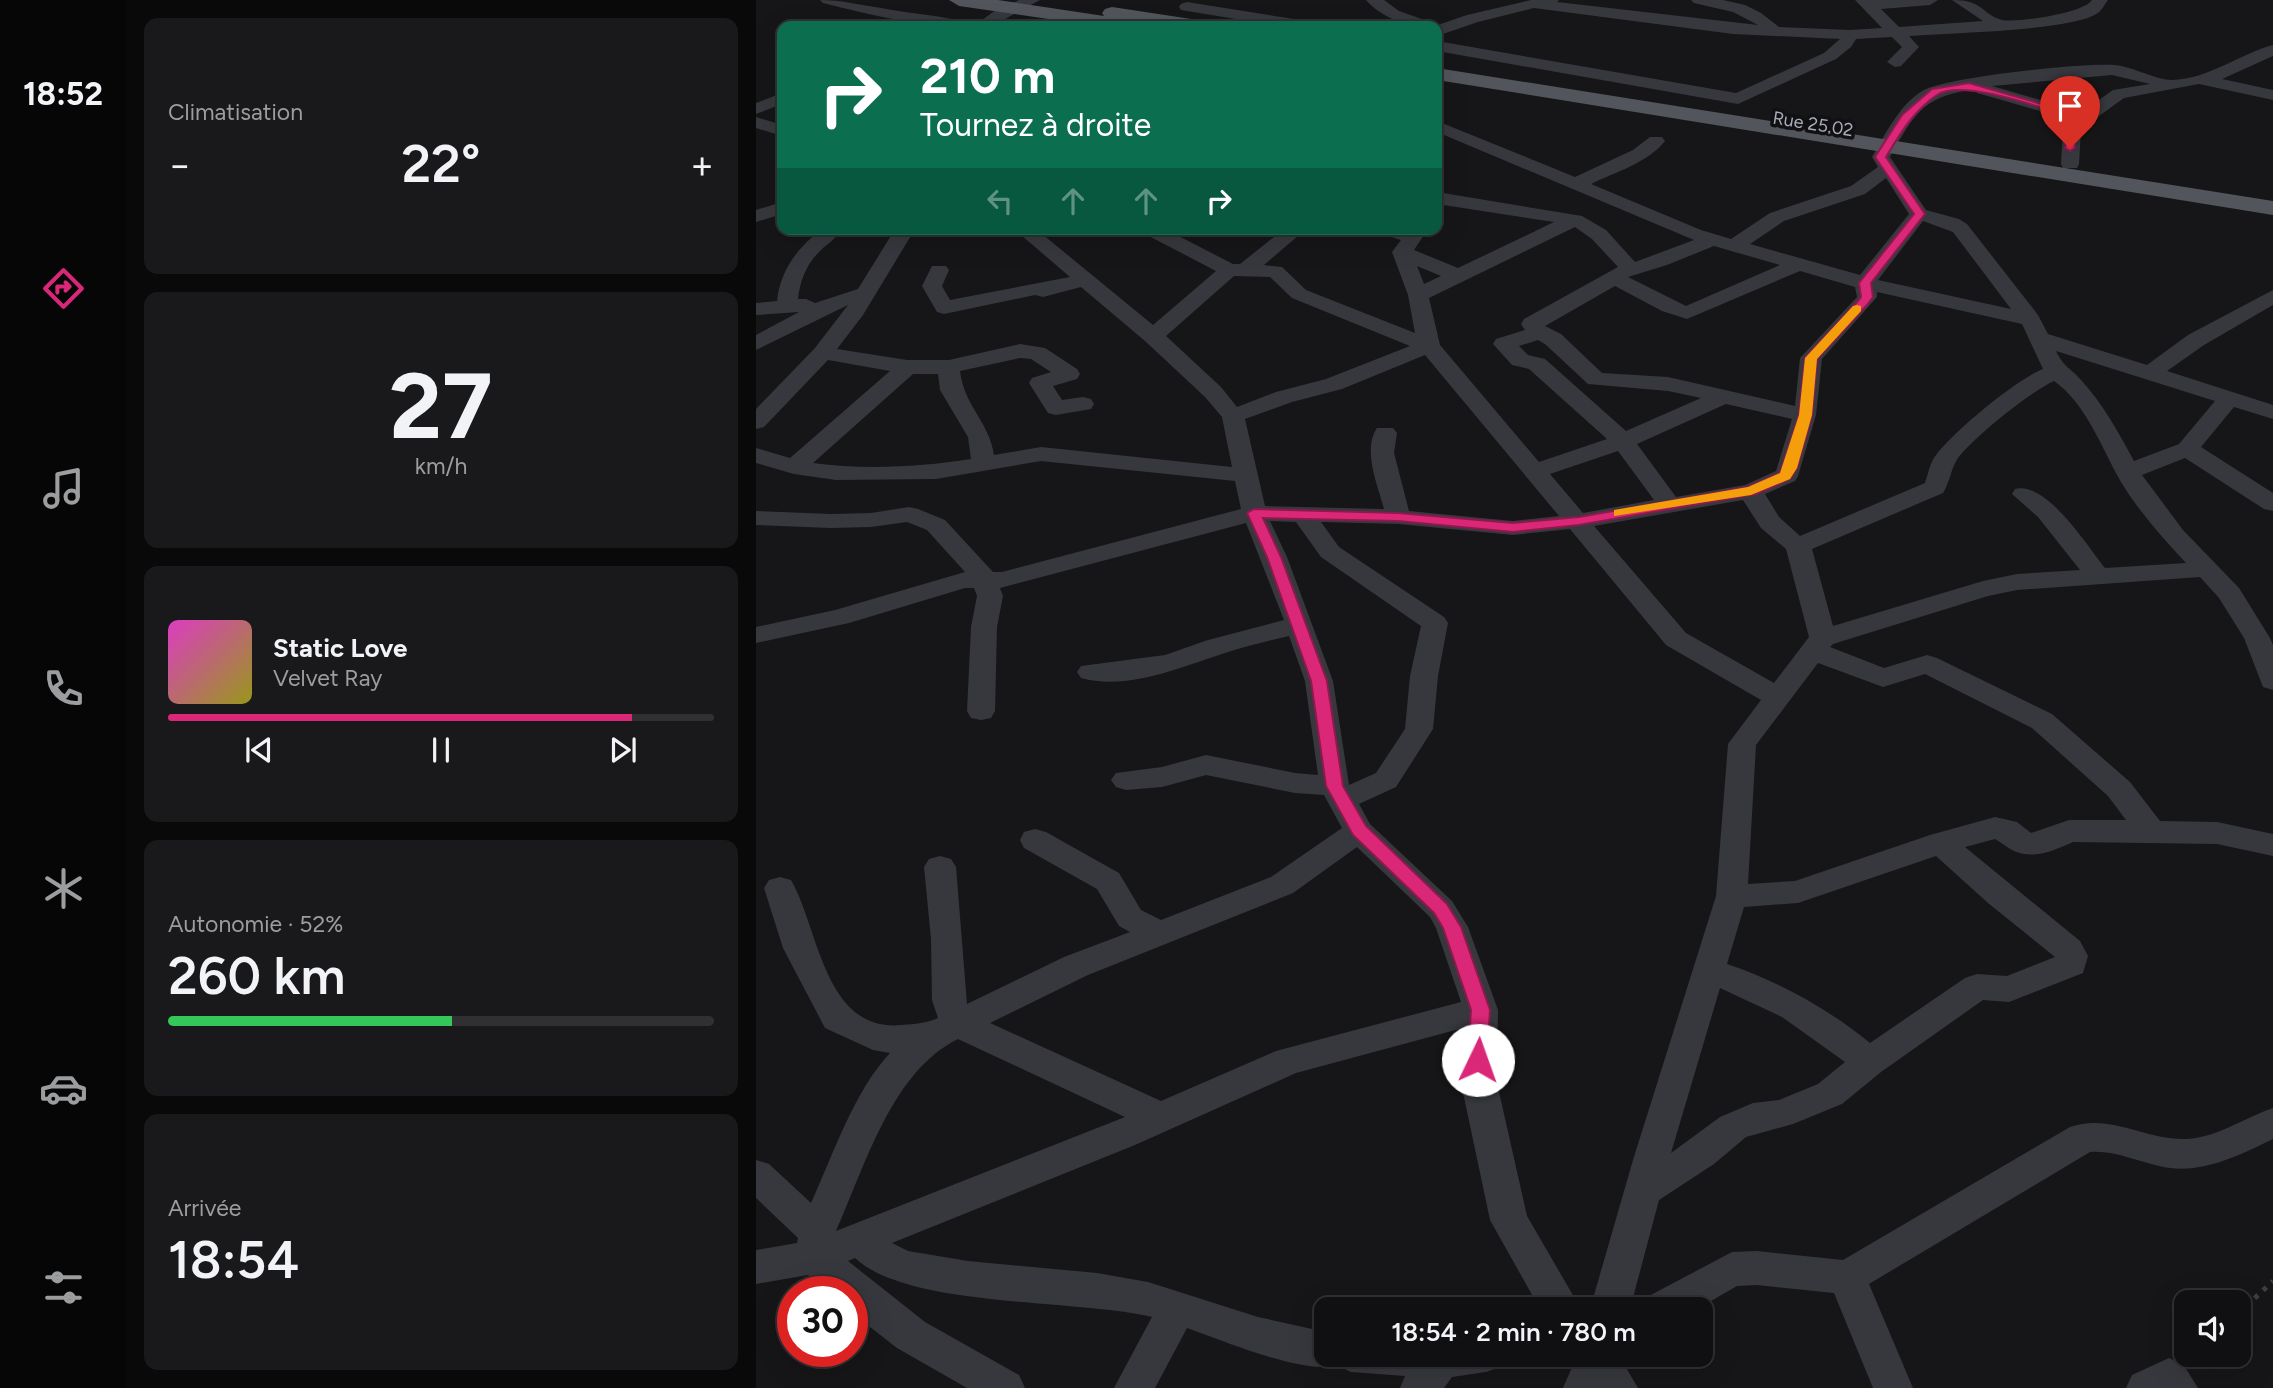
<!DOCTYPE html>
<html lang="fr">
<head>
<meta charset="utf-8">
<style>
	body { margin:0; font-family:Figtree,sans-serif; background:#19191b; color:#f1f3f6; height:100vh; display:flex; flex-direction:column; font-size:26px; white-space:nowrap }
	* { box-sizing:border-box; margin:0 }
	p { font-size:23px; color:#9c9d9f }
	.icon { flex:none; width:38px; height:38px; fill:none; stroke:currentColor; stroke-width:2; stroke-linecap:round; stroke-linejoin:round }
	.map { position:relative; flex:1; overflow:hidden }
	.details { display:flex; flex-direction:column; gap:18px; padding:18px; background:#09090a; width:630px }
	.details>* { flex:none }
	.guide { position:absolute; left:21px; top:21px; width:665px; height:214px; border-radius:14px; box-shadow:0 7px 28px #0002,0 0 0 2px #303032; background:#0b6e4f; color:#fff; overflow:hidden }
	.controls { position:absolute; left:1418px; top:1290px; display:grid; gap:14px }
	.controls a { display:grid; place-items:center; width:77px; height:77px; border-radius:14px; background:#101012; box-shadow:0 7px 28px #0002,0 0 0 2px #303032; font-size:35px }
	.speed { position:absolute; left:21px; top:1276px; display:flex; gap:14px; font-size:35px; font-weight:700; text-align:center }
	.speed>* { display:grid; place-content:center; width:91px; height:91px; border-radius:50%; background:#101012; box-shadow:0 7px 28px #0002,0 0 0 2px #303032; line-height:1 }
	.speed .limit { border:10px solid #d22; background:#fff; color:#111 }
	.pin { position:absolute; display:grid; place-items:center; width:60px; height:60px; color:#fff; margin:-72px -30px; border-radius:50% 50% 50% 0; rotate:-45deg; box-shadow:0 0 7px #0007 }
	.pin .icon { rotate:45deg }
	.me { position:absolute; width:77px; margin:-38px; rotate:3deg; stroke-linejoin:round; filter:drop-shadow(0 0 5px #0008) }
	.turn { display:flex; align-items:center; gap:24px; height:147px; padding:0 28px; font-size:32px }
	.turn .icon { width:91px; height:91px; stroke-width:2.5 }
	.turn b { display:block; font-size:49px; line-height:60px }
	.lanes { display:flex; align-items:center; height:66px; padding:0 28px; background:#0003; justify-content:center; gap:35px; direction:ltr }
	.lanes .off { opacity:.35 }
	.big { font-size:52px; font-weight:600; line-height:1.1 }
	.details .card { flex:1; display:flex; flex-direction:column; justify-content:center; gap:10px; min-width:0; padding:0 24px; border-radius:14px; background:#19191b }
	.details .dial { align-items:center; gap:0 }
	.dial b { font-size:91px; line-height:1 }
	.song { display:flex; align-items:center; gap:21px }
	.cover { width:84px; height:84px; border-radius:10px; background:linear-gradient(135deg,hsl(310 70% 55%),hsl(60 70% 35%)) }
	.played { height:7px; border-radius:4px; background:linear-gradient(90deg,#db2777 85%,#303032 85%) }
	.keys { display:flex; justify-content:space-around; direction:ltr }
	.heat { display:flex; justify-content:space-between; align-items:center; font-size:38px; direction:ltr }
	.charge { height:10px; border-radius:5px; background:linear-gradient(90deg,#34c759 52%,#303032 0) }
	.trip { position:absolute; left:558px; top:1297px; width:399px; height:70px; border-radius:14px; background:#101012; box-shadow:0 7px 28px #0002,0 0 0 2px #303032; font-weight:600; line-height:70px; text-align:center }
	main { display:flex; flex:1; min-height:0 }
	.tabs { display:flex; flex-direction:column; width:126px; justify-content:space-around; align-items:center; background:#060607; color:#9c9d9f }
	.tabs .icon { width:49px; height:49px }
	.tabs .current { color:#db2777 }
	.tabs b { font-size:32px; color:#f1f3f6 }
	.map>svg:first-child { display:block }
	.lines { fill:none; stroke-linecap:round; stroke-linejoin:round }
	.path { stroke:#3d3f44; stroke-width:5; stroke-dasharray:4.5 7; stroke-linecap:butt }
	.minor { fill:#37383d; fill-rule:evenodd }
	.major { fill:#53555c; fill-rule:evenodd }
	.route { fill:#db2777; stroke:#8e194d; stroke-width:2 }
	.slow { fill:#f59e0b }
	.labels { text-anchor:middle; stroke-width:7; stroke-linejoin:round; paint-order:stroke }
	.far-street-label { font-size:18px; fill:#a8adb8; stroke:#111113 }
</style>
</head>
<body>
<main>
<nav class="tabs">
<b>18:52</b>
<svg class="icon current" aria-label="directions" viewBox="0 0 24 24"><path d="M12 3l9 9-9 9-9-9zM9 14v-3h6M13 9l2 2-2 2"/></svg>
<svg class="icon" aria-label="music" viewBox="0 0 24 24"><path d="M9 18V5l10-2v13"/><circle cx="6" cy="18" r="3"/><circle cx="16" cy="16" r="3"/></svg>
<svg class="icon" aria-label="phone" viewBox="0 0 24 24"><path d="M5 4h4l2 5-3 2q2 4 5 5l2-3 5 2v4C11 20 4 13 5 4z"/></svg>
<svg class="icon" aria-label="climate" viewBox="0 0 24 24"><path d="M12 3v18M4 7l16 10M4 17L20 7"/></svg>
<svg class="icon" aria-label="car" viewBox="0 0 24 24"><path d="M5 17H2v-5l4-1 3-4h7l3 4 3 1v5h-3M9 17h6M6 11h13"/><circle cx="7" cy="17" r="2"/><circle cx="17" cy="17" r="2"/></svg>
<svg class="icon" aria-label="filters" viewBox="0 0 24 24"><path d="M4 7h16M4 17h16"/><circle cx="9" cy="7" r="2"/><circle cx="15" cy="17" r="2"/></svg>
</nav>
<section class="details">
<div class="card"><p>Climatisation</p>
<div class="heat"><a>−</a><b class="big">22°</b><a>+</a></div>
</div>
<div class="card dial"><b>27</b><p>km/h</p></div>
<div class="card">
<div class="song"><i class="cover"></i><div><b>Static Love</b><p>Velvet Ray</p></div></div>
<div class="played"></div>
<div class="keys"><svg class="icon" aria-label="previous" viewBox="0 0 24 24"><path d="M18 5L8 12l10 7zM5 5v14"/></svg><svg class="icon" aria-label="pause" viewBox="0 0 24 24"><path d="M8 5v14M16 5v14"/></svg><svg class="icon" aria-label="next" viewBox="0 0 24 24"><path d="M6 5l10 7-10 7zM19 5v14"/></svg></div>
</div>
<div class="card"><p>Autonomie · 52%</p><b class="big">260 km</b><div class="charge"></div></div>
<div class="card"><p>Arrivée</p><b class="big">18:54</b></div>
</section>
<div class="map">
<svg width="1517" height="1388" viewBox="0 0 1517 1388">
	<rect width="100%" height="100%" fill="#161618"/>
	<g class="lines">
		<!-- path -->
		<polyline class="path" points="1482,1314 1517,1281"/>
		<!-- minor -->
		<g class="minor">
			<path d="M64 0C86 0 104 5 125 8 155 14 184 15 214 23L216 26C166 28 115 15 67 3Z"/>
			<polygon points="263,0 284,0 236,26 218,26 237,12"/>
			<path d="M610 0H628L643 11 677 23 679 26C653 27 628 20 610 0Z"/>
			<path d="M775 0H803L801 2 1002 25 977 12 938 3 935 0H967L989 5 1005 13 1023 27 1094 30 1126 28 1099 0H1182L1174 5 1125 9 1143 27 1227 21 1196 0C1228 0 1225 14 1246 20 1262 23 1328 13 1336 0H1352C1349 4 1346 10 1342 13 1316 31 1190 33 1153 36L1163 47 1145 66 1139 67 1131 62 1146 47 1136 37 1100 39 1095 47 1080 59 982 104 681 51V41L980 93 1068 53 1084 39 977 34 778 8 722 22 681 36 679 26 711 15Z"/>
			<polygon points="431,2 550,21 558,26 522,26 425,10 423,7 425,4"/>
			<path d="M1517 45V56L1466 79 1517 90V100L1443 84 1368 98 1325 129 1323 164 1321 168H1307L1305 164 1307 127 1315 120 1221 93 1219 89C1166 97 1159 113 1134 157L1170 210 1203 219 1211 224 1282 315 1292 334 1391 365 1432 335 1517 290V305L1448 345 1411 371 1517 405V419L1478 407 1445 447 1517 493V511L1508 509 1429 458 1386 475 1427 530 1483 588 1514 638 1517 645V690L1507 687 1488 638 1463 598 1444 577 1261 590 1232 596 1077 644 1074 647 1128 668 1171 655 1181 658 1296 714 1374 782 1404 821 1461 822 1517 834V856L1461 844 1317 842C1299 850 1278 860 1258 851 1251 848 1245 842 1239 839L1209 847 1324 941 1332 956 1327 973 1253 1002 1227 1000 1125 1072 1086 1104 1037 1124 990 1137 958 1164 903 1200 874 1309H834L877 1160 960 896 972 744 1005 700 910 645 814 529 757 535 642 524 565 522 583 547 688 617 692 623 682 676 677 729 640 787 603 804 614 824 696 901 712 927 742 1010 741 1083 771 1216 825 1309H784L734 1220 705 1083 707 1028 540 1073 379 1145 136 1243 152 1251 212 1261 341 1273 392 1282 502 1317 570 1332V1354H750L744 1367 730 1372 696 1377 688 1388H644L649 1376 595 1372 580 1365C550 1376 463 1339 431 1328L399 1388H358L396 1317C320 1299 152 1308 99 1258L92 1261 169 1322 263 1375 269 1388H211L141 1348 96 1313V1292H72L52 1275 0 1284V1250L41 1243 42 1238 0 1198V1160L13 1164 55 1203C77 1155 98 1091 134 1053L117 1050 69 1028 27 948 8 888 13 880 24 877 35 880C63 928 68 1033 146 1025 159 1024 171 1023 182 1018L176 1000 175 939 168 867 173 859 184 856 195 859 200 867 211 1004 308 957 374 932 363 926 341 889 268 848 264 840 268 832 279 829 290 832 363 873 385 910 405 920 515 877 586 828 568 795 539 793 450 775 406 787 370 790 360 787 355 780 360 773 406 767 450 755 539 773 562 775 549 681 533 636C512 641 490 646 469 653 425 667 372 691 325 678L321 672 325 666 409 655 452 640 528 620 490 523 244 588 247 596 241 627 239 711 235 718 225 720 215 718 211 711 215 627 221 596 218 588H209L93 623 0 643V627L79 610 209 572 171 530 151 522 115 527 75 528 0 525V511L75 514 115 513 153 507 162 509 189 520 237 572H246L485 509 479 481 285 461 180 479 80 480 38 474 0 463V448L34 458 134 371 72 360 8 427 0 429V409L59 348 92 305 0 350V335L43 312 0 315V303L21 301C23 280 33 260 48 245 53 239 60 235 64 229H84C80 240 73 242 65 250 51 263 44 280 42 299H50L59 303 102 289 139 229H159L107 315 81 349 151 360H193L264 344 289 348 321 369 324 374 321 379 297 386 306 400 327 397 335 399 338 404 335 409 300 415 292 413 273 383 276 378 295 372 275 359 264 358 204 371C208 406 233 421 238 455L285 447 476 467 466 417 449 397 389 341 325 287 287 297 279 295 188 314 181 312 166 286 176 266H190L193 270 186 286 194 300 314 277 258 229H280L397 325 460 271 387 233 384 229H409L477 264H484L528 229H550L508 265 526 267 550 290 659 333 652 295 636 252 645 240 623 233 620 229H672L658 250 702 268 798 222 681 204V192L826 216 850 230 879 262 938 240 681 132V121L819 177 877 150 894 137H906L909 141C892 163 859 172 835 184L945 230 975 239 1014 213 1095 186 1122 167 1116 157C1129 135 1144 103 1168 90 1196 76 1326 63 1359 65 1378 67 1400 80 1416 80 1453 79 1483 54 1517 45ZM1356 75 1394 84 1357 90 1326 112 1236 86ZM1130 178 1153 214 1104 275 994 244 1028 221 1109 194ZM1167 221 1197 232 1255 309 1122 280ZM819 227 836 239 862 267 768 319 765 324 769 330 740 339 737 344 756 365 773 369 851 439 783 462 684 345 673 298ZM958 246 1024 265 930 306 872 277 911 265ZM661 266 685 276 668 284ZM1044 271 1099 287 1101 297 1044 358 1039 406 912 377 846 373 805 334 789 326 859 286 906 311 931 319ZM478 276 514 277 536 298 654 346 570 379 520 392 481 407 465 387 410 336ZM1121 292 1266 324 1287 369C1261 379 1194 434 1178 458 1173 466 1172 475 1169 483L1044 536 1023 517 1009 494 1039 481 1042 476 1060 415 1066 359 1121 297ZM782 340 789 344 832 384 912 391 945 398 870 431 789 359 772 355 763 346ZM1300 351 1459 401 1423 444 1378 461C1363 433 1347 404 1325 380 1314 367 1309 369 1300 351ZM669 355 803 516 757 521 653 511 638 453 641 433 637 428H621C606 450 622 486 628 509L509 506 489 419 536 402 586 389ZM157 374H182L184 390 212 437 215 459C164 467 108 470 57 463ZM1298 381C1328 402 1344 443 1360 473 1377 505 1405 536 1430 563L1349 568C1331 546 1291 481 1259 489L1256 494 1282 517 1324 570 1261 574 1227 581 1077 626 1056 549 1187 493C1194 482 1195 468 1202 458 1218 437 1274 392 1298 381ZM970 404 1036 419 1020 471 989 485 920 497 881 444ZM862 451 898 500 827 513 794 474ZM987 500 1005 528 1030 549 1053 637 1018 683 930 633 838 526ZM514 521 540 522 565 557 665 626 654 676 649 729 620 773 593 785 577 681 531 557ZM1062 663 1127 687 1169 674 1276 728 1352 796 1370 820H1313L1275 833 1261 822 1239 817 1174 835 1039 881 992 884 1000 745ZM601 847 674 917 680 928 705 1002 520 1051 405 1101 234 1023 332 975 537 893ZM1180 856 1232 903 1299 957 1251 976 1221 974 1209 978 1114 1043C1071 1008 1024 982 971 964L988 907 1042 903ZM964 988 1026 1017 1089 1062 1062 1084 1023 1100 997 1103 964 1117 915 1153ZM202 1039 369 1117 80 1231C109 1167 135 1072 202 1039Z"/>
			<polygon points="26,93 26,104 0,114 0,103"/>
			<polygon points="0,117 26,125 26,136 0,128"/>
			<polygon points="26,202 26,214 0,222 0,210"/>
			<path d="M1517 1108V1139C1482 1156 1443 1176 1403 1166 1380 1161 1358 1150 1334 1152L1113 1284 1157 1388H1117L1078 1293 1001 1285 981 1286 941 1309H885L891 1297 976 1252 1001 1251 1087 1260 1314 1127C1355 1113 1390 1141 1431 1139 1462 1137 1488 1118 1517 1108Z"/>
			<polygon points="818,1354 862,1354 882,1388 807,1388 820,1358"/>
			<polygon points="1413,1358 1427,1364 1442,1388 1370,1388 1376,1375"/>
		</g>
		<!-- major -->
		<g class="major">
			<polygon points="193,0 242,0 348,16 346,13 349,9 356,7 442,20 449,22 452,26 386,23 388,26 340,26 203,6"/>
			<polygon points="681,68 1517,201 1517,215 681,80"/>
		</g>
	</g>
	<!-- route -->
	<path class="route" d="M1213 83 1334 118 1321 128 1319 148 1314 151 1309 148 1311 127 1321 119C1291 110 1207 78 1181 95 1157 111 1144 134 1130 157L1169 214 1115 283 1117 297 1111 305 1061 359 1056 415 1041 468 1034 479 1000 494 823 525 757 532 642 521 507 518 525 557 571 681 587 786 610 826 691 904 705 927 734 1010 731 1060 728 1066 722 1068 715 1066 712 1060 715 1010 687 928 678 913 597 835 570 786 555 681 511 557 491 513 498 509 642 513 757 523 823 517 992 487 1024 473 1043 415 1049 358 1102 301 1105 297 1103 283 1158 214 1119 157 1146 115 1176 89Z"/>
	<!-- slow -->
	<polygon class="slow" points="1101,305 1105,306 1105,311 1061,359 1056,415 1041,468 1034,479 995,495 858,516 858,510 992,487 1024,473 1043,415 1049,358 1097,306"/>
	<g class="labels">
		<!-- far-street labels -->
		<g class="far-street-label">
			<text transform="translate(1057 124) rotate(9)" y="6">Rue 25.02</text>
		</g>
	</g>
</svg>
<div class="controls">
<a><svg class="icon" aria-label="sound" viewBox="0 0 24 24"><path d="M4 9h4l5-4v14l-5-4H4zM17 9q2 3 0 6"/></svg></a>
</div>
<div class="speed"><div class="limit">30</div></div>
<div class="pin" style="left:1314px;top:148px;background:#d93025"><svg class="icon" aria-label="arrive" viewBox="0 0 24 24"><path d="M6 21V4h12l-3 4 3 4H6"/></svg></div>
<svg class="me" style="left:722px;top:1060px" viewBox="-20 -20 40 40"><circle r="19" fill="#fff"/><path d="M0-13L10 11 0 6-10 11z" fill="#db2777"/></svg>
<div class="trip">18:54 · 2 min · 780 m</div>
<div class="guide">
<div class="turn"><svg class="icon" aria-label="right" viewBox="0 0 24 24"><path d="M7 20v-9h11M14 6l5 5-5 5"/></svg><div><b>210 m</b>Tournez à droite</div></div>
<div class="lanes"><svg class="icon off" aria-label="left" viewBox="0 0 24 24"><path d="M17 20v-9H6M10 6l-5 5 5 5"/></svg><svg class="icon off" aria-label="ahead" viewBox="0 0 24 24"><path d="M12 20V5M6 11l6-6 6 6"/></svg><svg class="icon off" aria-label="ahead" viewBox="0 0 24 24"><path d="M12 20V5M6 11l6-6 6 6"/></svg><svg class="icon" aria-label="right" viewBox="0 0 24 24"><path d="M7 20v-9h11M14 6l5 5-5 5"/></svg></div>
</div>
</div>
</main>
</body>
</html>
